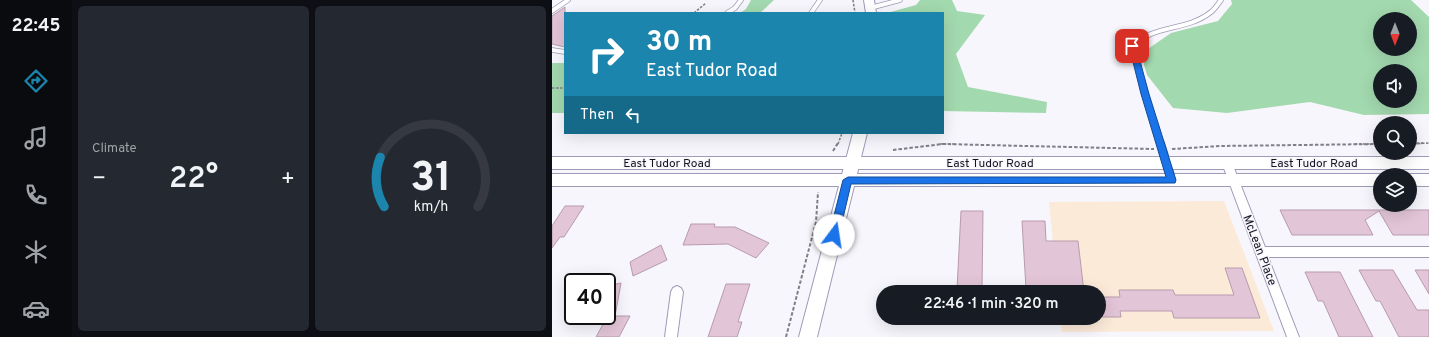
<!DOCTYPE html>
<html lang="en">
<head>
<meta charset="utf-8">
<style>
	body { margin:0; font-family:Overpass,sans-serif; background:#242831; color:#f1f3f6; height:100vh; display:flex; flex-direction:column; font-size:15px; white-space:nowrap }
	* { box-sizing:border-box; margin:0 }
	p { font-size:13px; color:#9ea1a6 }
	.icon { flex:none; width:22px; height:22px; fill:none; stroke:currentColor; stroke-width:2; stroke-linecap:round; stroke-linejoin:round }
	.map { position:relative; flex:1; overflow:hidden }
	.details { display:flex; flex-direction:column; gap:6px; padding:6px; background:#0d0f14; width:480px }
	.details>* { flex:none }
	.hud { position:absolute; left:12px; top:12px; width:380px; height:122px; border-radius:0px; box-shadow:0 4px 16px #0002; background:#1b85ad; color:#fff; overflow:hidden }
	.needle { width:26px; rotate:180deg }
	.buttons { position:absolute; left:821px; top:12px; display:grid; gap:8px }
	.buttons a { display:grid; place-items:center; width:44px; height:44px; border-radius:50%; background:#171b24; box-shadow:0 4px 16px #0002; font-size:20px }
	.speed { position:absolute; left:12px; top:273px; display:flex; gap:8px; font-size:20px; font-weight:700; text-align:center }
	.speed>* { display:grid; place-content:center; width:52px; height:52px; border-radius:50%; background:#171b24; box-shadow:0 4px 16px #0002; line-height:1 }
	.speed .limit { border:2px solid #111; border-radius:6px; background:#fff; color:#111 }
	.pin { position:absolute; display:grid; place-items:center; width:34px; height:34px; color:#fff; margin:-17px; border-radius:8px; box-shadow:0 2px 6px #0006 }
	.me { position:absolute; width:44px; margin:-22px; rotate:14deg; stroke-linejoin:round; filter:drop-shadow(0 0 3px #0008) }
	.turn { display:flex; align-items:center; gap:14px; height:84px; padding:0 16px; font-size:18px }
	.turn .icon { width:52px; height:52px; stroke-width:2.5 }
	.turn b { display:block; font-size:28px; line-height:34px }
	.then { display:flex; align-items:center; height:38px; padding:0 16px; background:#0003; gap:8px; font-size:15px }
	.big { font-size:30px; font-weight:600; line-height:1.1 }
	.details .card { flex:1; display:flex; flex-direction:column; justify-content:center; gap:6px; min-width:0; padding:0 14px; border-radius:6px; background:#242831 }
	.details .dial { align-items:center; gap:0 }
	.dial svg { height:104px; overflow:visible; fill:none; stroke:#363941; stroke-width:7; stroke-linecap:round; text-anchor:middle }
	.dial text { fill:#f1f3f6; stroke:none }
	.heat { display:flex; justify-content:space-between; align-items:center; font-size:22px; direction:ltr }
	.details .tiles { flex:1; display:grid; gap:6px; grid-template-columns:repeat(2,1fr) }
	.trip { position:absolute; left:324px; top:285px; width:230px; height:40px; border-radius:20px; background:#171b24; box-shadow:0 4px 16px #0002; font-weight:600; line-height:40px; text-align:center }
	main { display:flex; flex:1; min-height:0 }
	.tab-bar { display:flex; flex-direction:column; width:72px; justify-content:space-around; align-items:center; background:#090b0e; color:#9ea1a6 }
	.tab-bar .icon { width:28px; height:28px }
	.tab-bar .current { color:#1b85ad }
	.tab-bar b { font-size:18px; color:#f1f3f6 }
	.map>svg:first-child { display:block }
	.commercial { fill:#fcead9 }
	.green { fill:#a3d9af; fill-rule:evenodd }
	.building { fill:#e2c5d7; stroke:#b89bad }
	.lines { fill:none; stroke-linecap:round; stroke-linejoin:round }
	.lane-far1-casing { stroke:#9e9bb8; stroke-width:5.5 }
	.lane-casing { stroke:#9e9bb8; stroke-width:8 }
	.street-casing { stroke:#9e9bb8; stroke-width:2 }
	.secondary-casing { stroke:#9e9bb8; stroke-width:2 }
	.primary-casing { stroke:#9e9bb8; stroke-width:2 }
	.path-far1 { stroke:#807e87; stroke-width:1.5; stroke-dasharray:2.5 1.5; stroke-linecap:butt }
	.path { stroke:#807e87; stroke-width:2; stroke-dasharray:3.5 2; stroke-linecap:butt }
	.lane-far1 { stroke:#fff; stroke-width:4 }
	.lane { stroke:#fff; stroke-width:5.5 }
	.street { fill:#fff; fill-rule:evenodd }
	.secondary { fill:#fff; fill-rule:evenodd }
	.primary { fill:#fff; fill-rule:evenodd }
	.route { fill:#1a73e8; stroke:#114b97 }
	.labels { text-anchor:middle; stroke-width:3; stroke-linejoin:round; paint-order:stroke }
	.street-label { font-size:12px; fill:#16141f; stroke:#f7f6fc }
</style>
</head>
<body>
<main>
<nav class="tab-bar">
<b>22:45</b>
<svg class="icon current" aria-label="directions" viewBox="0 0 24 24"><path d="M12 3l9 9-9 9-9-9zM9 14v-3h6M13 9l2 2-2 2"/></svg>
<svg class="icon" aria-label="music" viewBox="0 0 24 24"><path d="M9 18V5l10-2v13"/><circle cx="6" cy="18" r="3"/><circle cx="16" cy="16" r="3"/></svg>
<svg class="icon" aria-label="phone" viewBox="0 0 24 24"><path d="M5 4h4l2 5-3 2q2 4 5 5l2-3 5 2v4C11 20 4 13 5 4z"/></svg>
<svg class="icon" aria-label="climate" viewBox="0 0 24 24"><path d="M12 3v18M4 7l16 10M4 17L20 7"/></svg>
<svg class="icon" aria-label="car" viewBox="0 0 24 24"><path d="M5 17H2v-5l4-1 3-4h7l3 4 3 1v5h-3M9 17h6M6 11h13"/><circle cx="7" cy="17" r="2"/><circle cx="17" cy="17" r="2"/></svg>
</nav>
<section class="details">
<div class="tiles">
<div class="card"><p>Climate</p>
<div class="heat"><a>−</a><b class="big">22°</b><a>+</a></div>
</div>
<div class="card dial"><svg viewBox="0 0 100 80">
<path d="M14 69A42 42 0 1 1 86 69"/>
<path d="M14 69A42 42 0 0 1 11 31" stroke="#1b85ad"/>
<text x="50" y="56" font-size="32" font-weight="700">31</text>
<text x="50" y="72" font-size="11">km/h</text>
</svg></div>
</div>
</section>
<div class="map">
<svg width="877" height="337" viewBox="0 0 877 337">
	<rect width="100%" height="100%" fill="#f7f6fc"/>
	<!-- commercial -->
	<polygon class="commercial" points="672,201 722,331 510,332 508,318 547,318 547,292 506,292 497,202"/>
	<!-- green -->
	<g class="green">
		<polygon points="199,0 222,0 208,13 188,13 194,9"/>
		<polygon points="368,0 400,0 405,11 433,15 404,54 416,87 495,102 494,113 391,111 391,13 335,13 364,5"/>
		<path d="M679 0H859L877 17V114L812 115 758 102 675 113 621 108 595 75 592 65 593 51 619 33 666 21 680 4ZM828 19H858V49H828ZM828 71H858V101H828Z"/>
		<rect x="0" y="63" width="13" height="50"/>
	</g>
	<!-- building -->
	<g class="building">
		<polygon points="13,7 13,47 0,44 0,16"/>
		<polygon points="13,206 32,206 12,237 8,237 0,248 0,226"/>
		<polygon points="728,210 877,210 877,235 841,235 827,211 813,220 821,235 740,235"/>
		<polygon points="409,211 431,211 430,289 405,289"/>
		<polygon points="470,221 493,221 494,241 526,241 532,292 507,292 507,289 474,289"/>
		<polygon points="139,224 163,224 162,227 183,227 217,243 204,258 176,244 131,245"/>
		<polygon points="109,245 115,260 81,276 78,262"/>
		<polygon points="673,268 690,268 708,318 622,318 620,311 568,311 569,317 547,317 547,297 568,297 567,290 621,290 623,295 682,295"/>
		<polygon points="807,270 841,270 865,310 877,310 877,337 847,337 828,301 824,301"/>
		<polygon points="863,270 877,270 877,294"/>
		<polygon points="753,272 788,272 821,337 787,337 771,301 766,301"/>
		<polygon points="69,283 63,316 78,316 67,337 44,337 55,317 55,286"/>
		<polygon points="174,284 198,284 186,322 190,322 185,337 156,337"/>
	</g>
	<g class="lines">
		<defs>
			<g id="lane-far1">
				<polyline points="318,8 348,0"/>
				<polyline points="0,11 16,0"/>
				<polyline points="175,13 183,8 189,0"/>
				<polyline points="259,13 268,0"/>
				<polyline points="0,50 13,52"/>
				<path d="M609 144 580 47C603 23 634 32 659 12 663 9 666 4 669 0"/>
			</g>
			<polyline id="lane" points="609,143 620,179"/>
			<g id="street">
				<polygon points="675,159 679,160 680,163 713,247 877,247 877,257 716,257 747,337 735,337 670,163 671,160"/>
				<polygon points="125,286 129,288 131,292 125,337 113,337 119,292 121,288"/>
			</g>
			<g id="secondary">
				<polygon points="312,0 322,0 324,13 314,13"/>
				<polygon points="301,133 315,133 265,337 247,337"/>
			</g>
			<g id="primary">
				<rect x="0" y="157" width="877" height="12"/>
				<polygon points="0,174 828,174 832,175 828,175 828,186 0,186"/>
				<polygon points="858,174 877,174 877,186 858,186 858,175 854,175"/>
			</g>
		</defs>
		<!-- lane-far1 casing -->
		<use href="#lane-far1" class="lane-far1-casing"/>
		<!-- lane casing -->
		<use href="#lane" class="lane-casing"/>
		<!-- street casing -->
		<use href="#street" class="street-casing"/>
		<!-- secondary casing -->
		<use href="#secondary" class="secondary-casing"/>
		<!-- primary casing -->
		<use href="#primary" class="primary-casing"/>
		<!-- path-far1 -->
		<g class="path-far1">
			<polyline points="301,0 303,13"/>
			<polyline points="142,13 154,3"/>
			<polyline points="0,88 13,88"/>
			<polyline points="286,144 290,133"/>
			<polyline points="388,144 404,144"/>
			<polyline points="803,144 828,144"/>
			<polyline points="858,144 877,143"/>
		</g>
		<!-- path -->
		<g class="path">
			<polyline points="858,144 871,143"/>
			<polyline points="620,149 668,146 828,144"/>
			<polyline points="341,150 391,144 602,149"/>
			<polyline points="281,151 286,143"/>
			<polyline points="234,337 264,222 266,192"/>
		</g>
		<!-- lane-far1 -->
		<use href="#lane-far1" class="lane-far1"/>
		<!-- lane -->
		<use href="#lane" class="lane"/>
		<!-- street -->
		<use href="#street" class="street"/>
		<!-- secondary -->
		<use href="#secondary" class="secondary"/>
		<!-- primary -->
		<use href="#primary" class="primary"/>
	</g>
	<!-- route -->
	<polygon class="route" points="580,44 584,46 597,94 624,180 623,183 299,184 287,235 285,238 282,239 278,238 277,235 291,180 296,177 614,177 589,94 577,46"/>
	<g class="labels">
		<!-- street labels -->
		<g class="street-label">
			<text x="115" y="167">East Tudor Road</text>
			<text x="438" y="167">East Tudor Road</text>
			<text x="762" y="167">East Tudor Road</text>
			<text transform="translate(708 250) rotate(69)" y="4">McLean Place</text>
		</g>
	</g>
</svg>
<div class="buttons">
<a><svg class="needle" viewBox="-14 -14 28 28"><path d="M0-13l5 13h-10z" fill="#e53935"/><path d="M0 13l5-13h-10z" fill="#9ea1a6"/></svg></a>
<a><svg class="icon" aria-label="sound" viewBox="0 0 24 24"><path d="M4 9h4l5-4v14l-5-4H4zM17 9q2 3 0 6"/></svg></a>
<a><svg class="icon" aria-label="search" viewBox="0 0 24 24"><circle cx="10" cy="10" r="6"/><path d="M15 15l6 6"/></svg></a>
<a><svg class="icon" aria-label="layers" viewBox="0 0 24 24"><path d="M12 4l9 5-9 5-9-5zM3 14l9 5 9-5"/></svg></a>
</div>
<div class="speed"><div class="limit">40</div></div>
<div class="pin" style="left:580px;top:46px;background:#d93025"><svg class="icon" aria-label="arrive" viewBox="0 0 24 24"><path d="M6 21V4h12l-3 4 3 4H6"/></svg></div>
<svg class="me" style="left:282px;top:235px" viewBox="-20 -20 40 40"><circle r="19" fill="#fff"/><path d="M0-13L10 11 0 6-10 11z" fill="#1a73e8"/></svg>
<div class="trip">22:46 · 1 min · 320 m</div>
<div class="hud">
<div class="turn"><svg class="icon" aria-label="right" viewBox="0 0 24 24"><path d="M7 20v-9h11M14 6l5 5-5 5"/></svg><div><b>30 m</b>East Tudor Road</div></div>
<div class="then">Then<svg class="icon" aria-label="left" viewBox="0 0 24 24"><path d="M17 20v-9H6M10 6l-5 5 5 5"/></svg></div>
</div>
</div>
</main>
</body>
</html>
